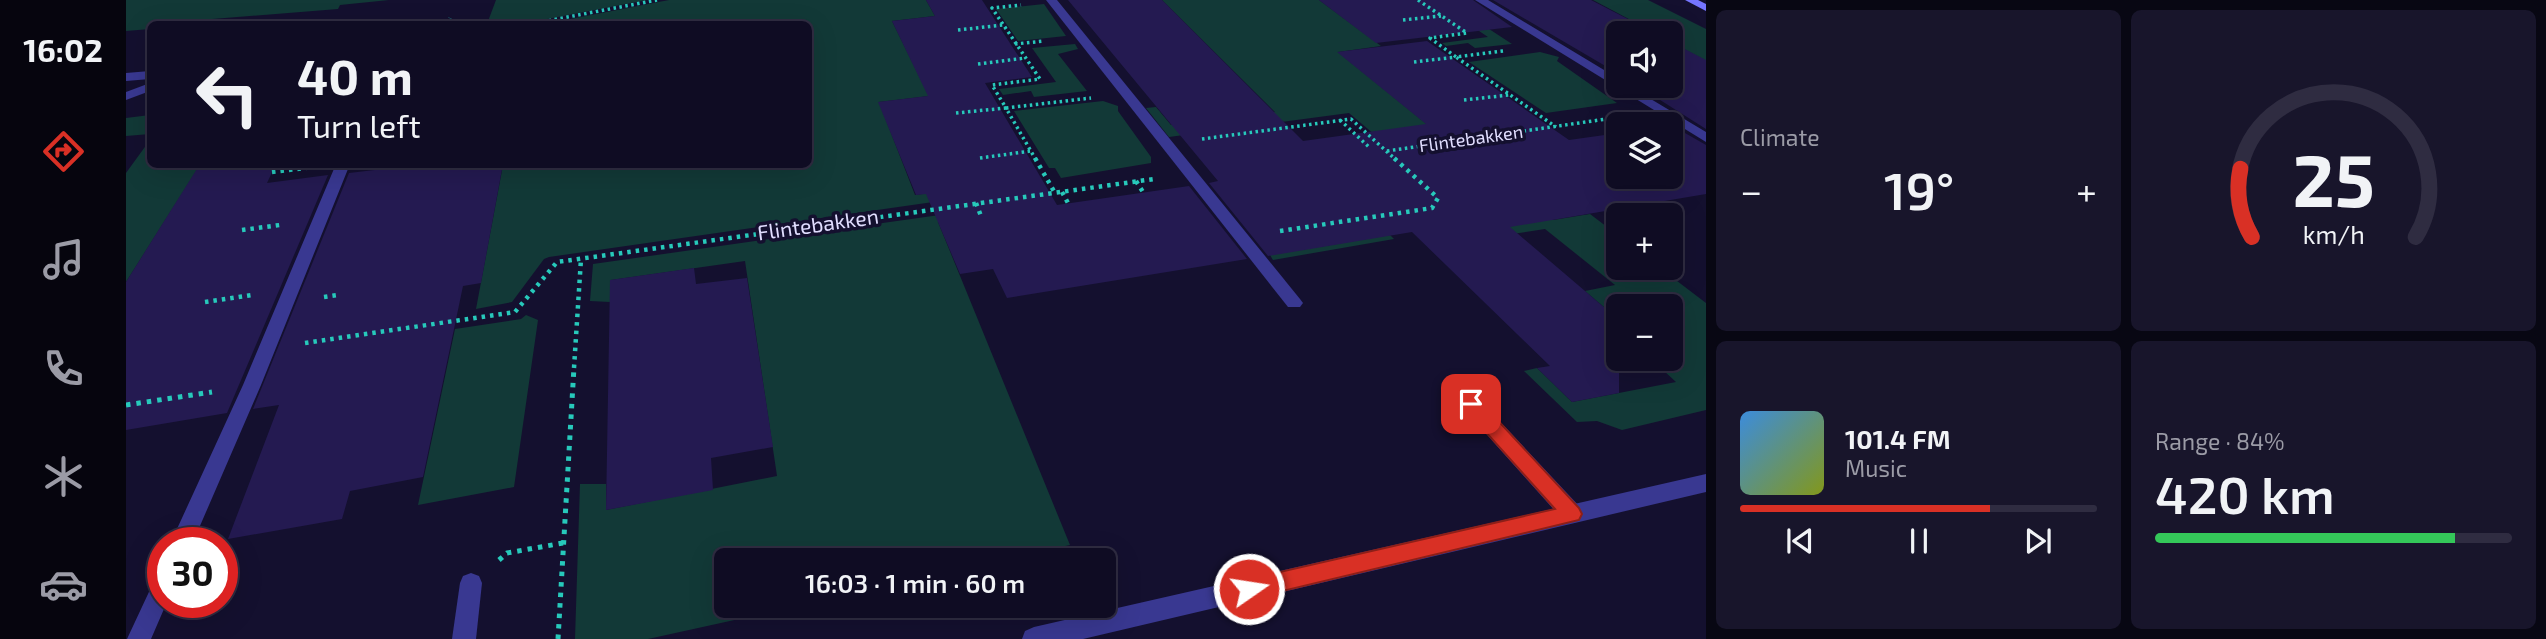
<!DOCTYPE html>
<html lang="en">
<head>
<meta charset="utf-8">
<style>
	body { margin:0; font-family:"Exo 2",sans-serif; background:#18152b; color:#f1f3f6; height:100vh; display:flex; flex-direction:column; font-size:26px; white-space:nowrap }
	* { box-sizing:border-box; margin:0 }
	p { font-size:23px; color:#9b9ba6 }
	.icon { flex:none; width:38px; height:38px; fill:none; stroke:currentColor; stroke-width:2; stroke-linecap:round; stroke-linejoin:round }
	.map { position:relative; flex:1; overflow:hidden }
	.drawer { display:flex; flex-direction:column; gap:10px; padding:10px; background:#080713; width:840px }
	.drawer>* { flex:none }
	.top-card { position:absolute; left:21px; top:21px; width:665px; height:147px; border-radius:10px; box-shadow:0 7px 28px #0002,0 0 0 2px #2f2c41; background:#0f0c23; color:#f1f3f6; overflow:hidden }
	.buttons { position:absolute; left:1480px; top:21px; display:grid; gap:14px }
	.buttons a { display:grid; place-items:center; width:77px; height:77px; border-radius:10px; background:#0f0c23; box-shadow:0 7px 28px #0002,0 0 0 2px #2f2c41; font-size:35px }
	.speed { position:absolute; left:21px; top:527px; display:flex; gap:14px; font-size:35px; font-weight:700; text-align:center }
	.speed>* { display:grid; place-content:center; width:91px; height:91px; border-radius:50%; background:#0f0c23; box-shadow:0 7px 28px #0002,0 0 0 2px #2f2c41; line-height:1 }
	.speed .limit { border:10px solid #d22; background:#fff; color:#111 }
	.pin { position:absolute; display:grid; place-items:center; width:60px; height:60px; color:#fff; margin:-30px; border-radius:14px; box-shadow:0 4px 10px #0006 }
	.me { position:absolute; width:77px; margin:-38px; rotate:77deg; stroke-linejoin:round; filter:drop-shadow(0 0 5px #0008) }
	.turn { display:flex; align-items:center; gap:24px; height:147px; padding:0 35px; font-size:32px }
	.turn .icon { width:91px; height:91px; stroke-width:2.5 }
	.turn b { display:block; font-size:49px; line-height:60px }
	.big { font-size:52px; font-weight:600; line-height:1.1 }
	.drawer .card { flex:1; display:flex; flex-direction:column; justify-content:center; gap:10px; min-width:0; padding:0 24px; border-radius:10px; background:#18152b }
	.drawer .dial { align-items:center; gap:0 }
	.dial svg { height:182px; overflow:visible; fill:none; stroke:#2f2c41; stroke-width:7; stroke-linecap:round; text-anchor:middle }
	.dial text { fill:#f1f3f6; stroke:none }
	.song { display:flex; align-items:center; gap:21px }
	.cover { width:84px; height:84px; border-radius:10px; background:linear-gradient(135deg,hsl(210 70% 55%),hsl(70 70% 35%)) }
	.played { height:7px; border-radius:4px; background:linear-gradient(90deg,#d93025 70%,#2f2c41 70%) }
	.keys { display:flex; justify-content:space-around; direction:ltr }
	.heat { display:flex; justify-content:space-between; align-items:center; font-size:38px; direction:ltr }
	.charge { height:10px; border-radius:5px; background:linear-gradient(90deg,#34c759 84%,#2f2c41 0) }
	.drawer .tiles { flex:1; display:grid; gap:10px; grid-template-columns:repeat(2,1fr) }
	.trip { position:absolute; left:588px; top:548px; width:402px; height:70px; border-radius:10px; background:#0f0c23; box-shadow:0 7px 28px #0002,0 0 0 2px #2f2c41; font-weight:600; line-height:70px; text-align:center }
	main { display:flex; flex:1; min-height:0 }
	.menu { display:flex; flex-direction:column; width:126px; justify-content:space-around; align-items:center; background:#06050e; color:#9b9ba6 }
	.menu .icon { width:49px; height:49px }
	.menu .active { color:#d93025 }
	.menu b { font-size:32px; color:#f1f3f6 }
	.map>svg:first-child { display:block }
	.green { fill:#123937 }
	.building { fill:#241a51 }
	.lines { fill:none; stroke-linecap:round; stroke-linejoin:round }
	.path-far2 { stroke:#27c9bb; stroke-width:3.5; stroke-dasharray:2.5 3.5; stroke-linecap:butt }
	.path-far1 { stroke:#27c9bb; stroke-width:4.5; stroke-dasharray:3.5 5; stroke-linecap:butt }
	.path { stroke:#27c9bb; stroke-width:5; stroke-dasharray:4.5 6; stroke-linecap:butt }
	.service { fill:#393891; fill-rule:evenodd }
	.minor { fill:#393891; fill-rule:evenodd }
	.secondary { fill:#7575ff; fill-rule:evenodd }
	.route { fill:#d93025; stroke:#8d1f18; stroke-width:2 }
	.labels { text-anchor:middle; stroke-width:7; stroke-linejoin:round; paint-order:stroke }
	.far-street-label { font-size:18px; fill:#e1deff; stroke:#14102f }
	.street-label { font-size:21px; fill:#e1deff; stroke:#14102f }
</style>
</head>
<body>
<main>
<nav class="menu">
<b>16:02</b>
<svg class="icon active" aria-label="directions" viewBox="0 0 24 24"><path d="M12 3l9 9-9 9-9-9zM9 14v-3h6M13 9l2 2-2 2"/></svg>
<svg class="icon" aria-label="music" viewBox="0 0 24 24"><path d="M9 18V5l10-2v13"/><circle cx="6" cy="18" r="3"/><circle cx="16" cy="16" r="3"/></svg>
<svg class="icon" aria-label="phone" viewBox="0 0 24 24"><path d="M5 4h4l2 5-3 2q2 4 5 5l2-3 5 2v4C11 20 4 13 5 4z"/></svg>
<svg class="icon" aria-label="climate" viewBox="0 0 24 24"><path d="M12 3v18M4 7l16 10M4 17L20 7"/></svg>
<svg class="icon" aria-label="car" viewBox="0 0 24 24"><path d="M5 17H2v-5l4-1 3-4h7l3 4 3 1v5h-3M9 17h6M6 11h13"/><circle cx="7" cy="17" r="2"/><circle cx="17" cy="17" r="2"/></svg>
</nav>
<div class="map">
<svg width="1580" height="639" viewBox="0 0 1580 639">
	<rect width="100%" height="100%" fill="#14102f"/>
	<!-- green -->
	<g class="green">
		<polygon points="0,0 263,0 214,5 212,9 24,24 24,29 0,31"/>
		<polygon points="370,0 521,0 395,24 361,24"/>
		<polygon points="543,0 800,0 809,16 766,21 803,96 753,102 789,195 872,184 877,192 423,257 418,259 386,302 350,309 377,165 682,164 682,24 418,24"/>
		<polygon points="1036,0 1193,0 1255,46 1212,52 1308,130 1262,146 1223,113 1043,137 1020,108 1030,107 1045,125 1149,112"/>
		<polygon points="1467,0 1522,0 1580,29 1580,61 1545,42 1545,33 1529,33"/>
		<polygon points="918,4 940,36 892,41 870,9"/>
		<polygon points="1319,8 1334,10 1386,44 1349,48 1342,43 1320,46 1316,43 1362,37"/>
		<polygon points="949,44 952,49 932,54 961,91 908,97 905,91 877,95 873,89 930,82 906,48"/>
		<polygon points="1414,52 1433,57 1431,61 1491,103 1420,113 1343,62"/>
		<polygon points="977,101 992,106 992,111 1025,157 1025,163 935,178 929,168 923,168 888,111"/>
		<polygon points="24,115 24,134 0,136 0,118"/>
		<polygon points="24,140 24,164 74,165 0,282 0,173"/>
		<polygon points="1335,147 1427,220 1464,214 1493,236 1493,268 1534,268 1580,303 1580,410 1496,430 1471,421 1451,422 1398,371 1411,368 1446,402 1550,382 1525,359 1545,359 1545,306 1493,306 1493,320 1459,291 1489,285 1419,229 1373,236"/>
		<polygon points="842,211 812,222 944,545 877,560 600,560 600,606 672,606 522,639 449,639 454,484 480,484 480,510 651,476 619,261 485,280 484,302 464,301 467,264"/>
		<polygon points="1264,235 1268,239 1147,260 1144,255"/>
		<polygon points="400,315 412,320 388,487 292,505 329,329 395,319"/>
	</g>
	<!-- building -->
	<g class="building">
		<polygon points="800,0 856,0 906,77 859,83 931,205 1063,186 1121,259 881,298 867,269 834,274 800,194 790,195 752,102 802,96 766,21 809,16"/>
		<polygon points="942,0 1036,0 1177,141 1300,124 1211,52 1301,41 1443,140 1493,133 1493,177 1545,177 1545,125 1580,145 1580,194 1384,227 1493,320 1493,393 1446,402 1411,368 1424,366 1286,232 1142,256 1083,183 1092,181"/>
		<polygon points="1193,0 1347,0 1386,27 1250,43"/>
		<polygon points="1367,0 1465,0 1529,33 1493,33 1493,74"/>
		<polygon points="1545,42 1580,60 1580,129 1512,86 1545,86"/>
		<polygon points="74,164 150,164 141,183 202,175 101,413 0,430 0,282"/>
		<polygon points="258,164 377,164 355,283 337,286 297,477 224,491 216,519 102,539 153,405 127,409 223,173 257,169"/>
		<polygon points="568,268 570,284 621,278 647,447 585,458 587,490 480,510 484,280"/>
	</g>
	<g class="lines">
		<!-- path-far2 -->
		<g class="path-far2">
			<polyline points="1292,0 1341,33 1304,38 1330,57"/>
			<polyline points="1277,20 1315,16"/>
			<polyline points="322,24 324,18"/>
			<polyline points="405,24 531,0"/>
			<polyline points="832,30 877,25"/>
			<polyline points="889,44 918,41"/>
			<polyline points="1377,51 1330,57 1430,127"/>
			<polyline points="1288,62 1330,57"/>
			<polyline points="852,64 899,58"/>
			<polyline points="1338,100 1383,95"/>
			<polyline points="830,113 880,108 866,85 914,79 866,8 895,5"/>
			<polyline points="1214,120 1244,148"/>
			<polyline points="1076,139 1225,119 1270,160"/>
			<polyline points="1261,151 1487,118"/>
			<polyline points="854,158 905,151"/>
			<polyline points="910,160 880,108 965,98"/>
		</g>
		<!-- path-far1 -->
		<g class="path-far1">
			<polyline points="909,158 929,193"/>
			<polyline points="146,172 180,168"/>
			<polyline points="1010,181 1017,192"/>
			<polyline points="936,192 942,203"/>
			<polyline points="850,203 855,216"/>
			<polyline points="116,230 154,225"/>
			<polyline points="1154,231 1306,208 1312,198 1268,158"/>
			<polyline points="198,297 211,295"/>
			<polyline points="79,302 126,295"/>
			<polyline points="179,343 389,312 431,262 1028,179"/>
			<polyline points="448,368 455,259"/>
		</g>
		<!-- path -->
		<g class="path">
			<polyline points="0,405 86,392"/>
			<polyline points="373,560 381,553 437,543"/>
			<polyline points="432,639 448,367"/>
		</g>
		<!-- service -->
		<g class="service">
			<polygon points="920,0 931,0 1174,299 1177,303 1174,307 1162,307"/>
			<polygon points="1349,0 1362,0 1493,79 1493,86 1503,86 1580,132 1580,142"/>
			<polygon points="24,71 24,79 0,81 0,73"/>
			<polygon points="24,83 24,91 0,100 0,92"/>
			<polygon points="210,164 224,164 135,385 67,542 45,542 117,385"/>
			<polygon points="1329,379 1336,381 1454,507 1457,514 1454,521 1446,523 1438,521 1322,391 1320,386 1322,381"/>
			<polygon points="345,573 353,576 356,583 350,639 326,639 334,583 337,576"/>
			<polygon points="37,576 37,602 41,602 25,639 1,639 29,579"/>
		</g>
		<!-- minor -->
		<polygon class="minor" points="1580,474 1580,492 957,639 896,639 899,631 908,627"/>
		<!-- secondary -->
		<polygon class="secondary" points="1559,0 1572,0 1580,4 1580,11"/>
	</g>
	<!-- route -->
	<polygon class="route" points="1345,397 1352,399 1453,508 1456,514 1453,520 1123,599 1116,596 1113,589 1116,582 1123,579 1429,509 1339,409 1337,404 1339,399"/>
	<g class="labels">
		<!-- far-street labels -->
		<g class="far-street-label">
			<text transform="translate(1345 139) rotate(-8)" y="6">Flintebakken</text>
		</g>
		<!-- street labels -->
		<g class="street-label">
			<text transform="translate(692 225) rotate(-8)" y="7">Flintebakken</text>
		</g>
	</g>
</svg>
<div class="buttons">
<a><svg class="icon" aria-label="sound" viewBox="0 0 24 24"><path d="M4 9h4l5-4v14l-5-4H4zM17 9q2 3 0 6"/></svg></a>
<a><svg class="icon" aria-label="layers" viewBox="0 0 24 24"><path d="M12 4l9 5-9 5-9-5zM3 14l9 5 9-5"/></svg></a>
<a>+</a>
<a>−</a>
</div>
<div class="speed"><div class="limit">30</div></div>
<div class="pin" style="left:1345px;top:404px;background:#d93025"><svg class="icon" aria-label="arrive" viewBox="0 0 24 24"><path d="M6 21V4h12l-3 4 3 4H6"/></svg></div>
<svg class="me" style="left:1123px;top:589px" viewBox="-20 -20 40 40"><circle r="17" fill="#d93025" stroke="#fff" stroke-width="3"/><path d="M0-11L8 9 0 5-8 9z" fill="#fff"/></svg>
<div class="trip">16:03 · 1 min · 60 m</div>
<div class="top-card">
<div class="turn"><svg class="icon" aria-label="left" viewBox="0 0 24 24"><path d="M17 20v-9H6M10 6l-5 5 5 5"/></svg><div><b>40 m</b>Turn left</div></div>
</div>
</div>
<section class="drawer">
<div class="tiles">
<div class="card"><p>Climate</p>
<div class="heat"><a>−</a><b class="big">19°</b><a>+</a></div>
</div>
<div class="card dial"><svg viewBox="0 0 100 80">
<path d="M14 69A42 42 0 1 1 86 69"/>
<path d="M14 69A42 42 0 0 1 9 39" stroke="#d93025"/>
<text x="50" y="56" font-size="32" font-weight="700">25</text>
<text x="50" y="72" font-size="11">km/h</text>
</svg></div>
<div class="card">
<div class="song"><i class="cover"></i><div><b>101.4 FM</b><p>Music</p></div></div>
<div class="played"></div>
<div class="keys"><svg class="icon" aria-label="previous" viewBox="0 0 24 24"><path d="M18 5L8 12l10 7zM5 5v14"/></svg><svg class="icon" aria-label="pause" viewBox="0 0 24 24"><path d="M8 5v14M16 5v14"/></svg><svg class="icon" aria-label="next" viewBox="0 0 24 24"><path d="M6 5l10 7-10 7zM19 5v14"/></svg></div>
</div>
<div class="card"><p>Range · 84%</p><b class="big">420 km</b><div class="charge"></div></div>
</div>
</section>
</main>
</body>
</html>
